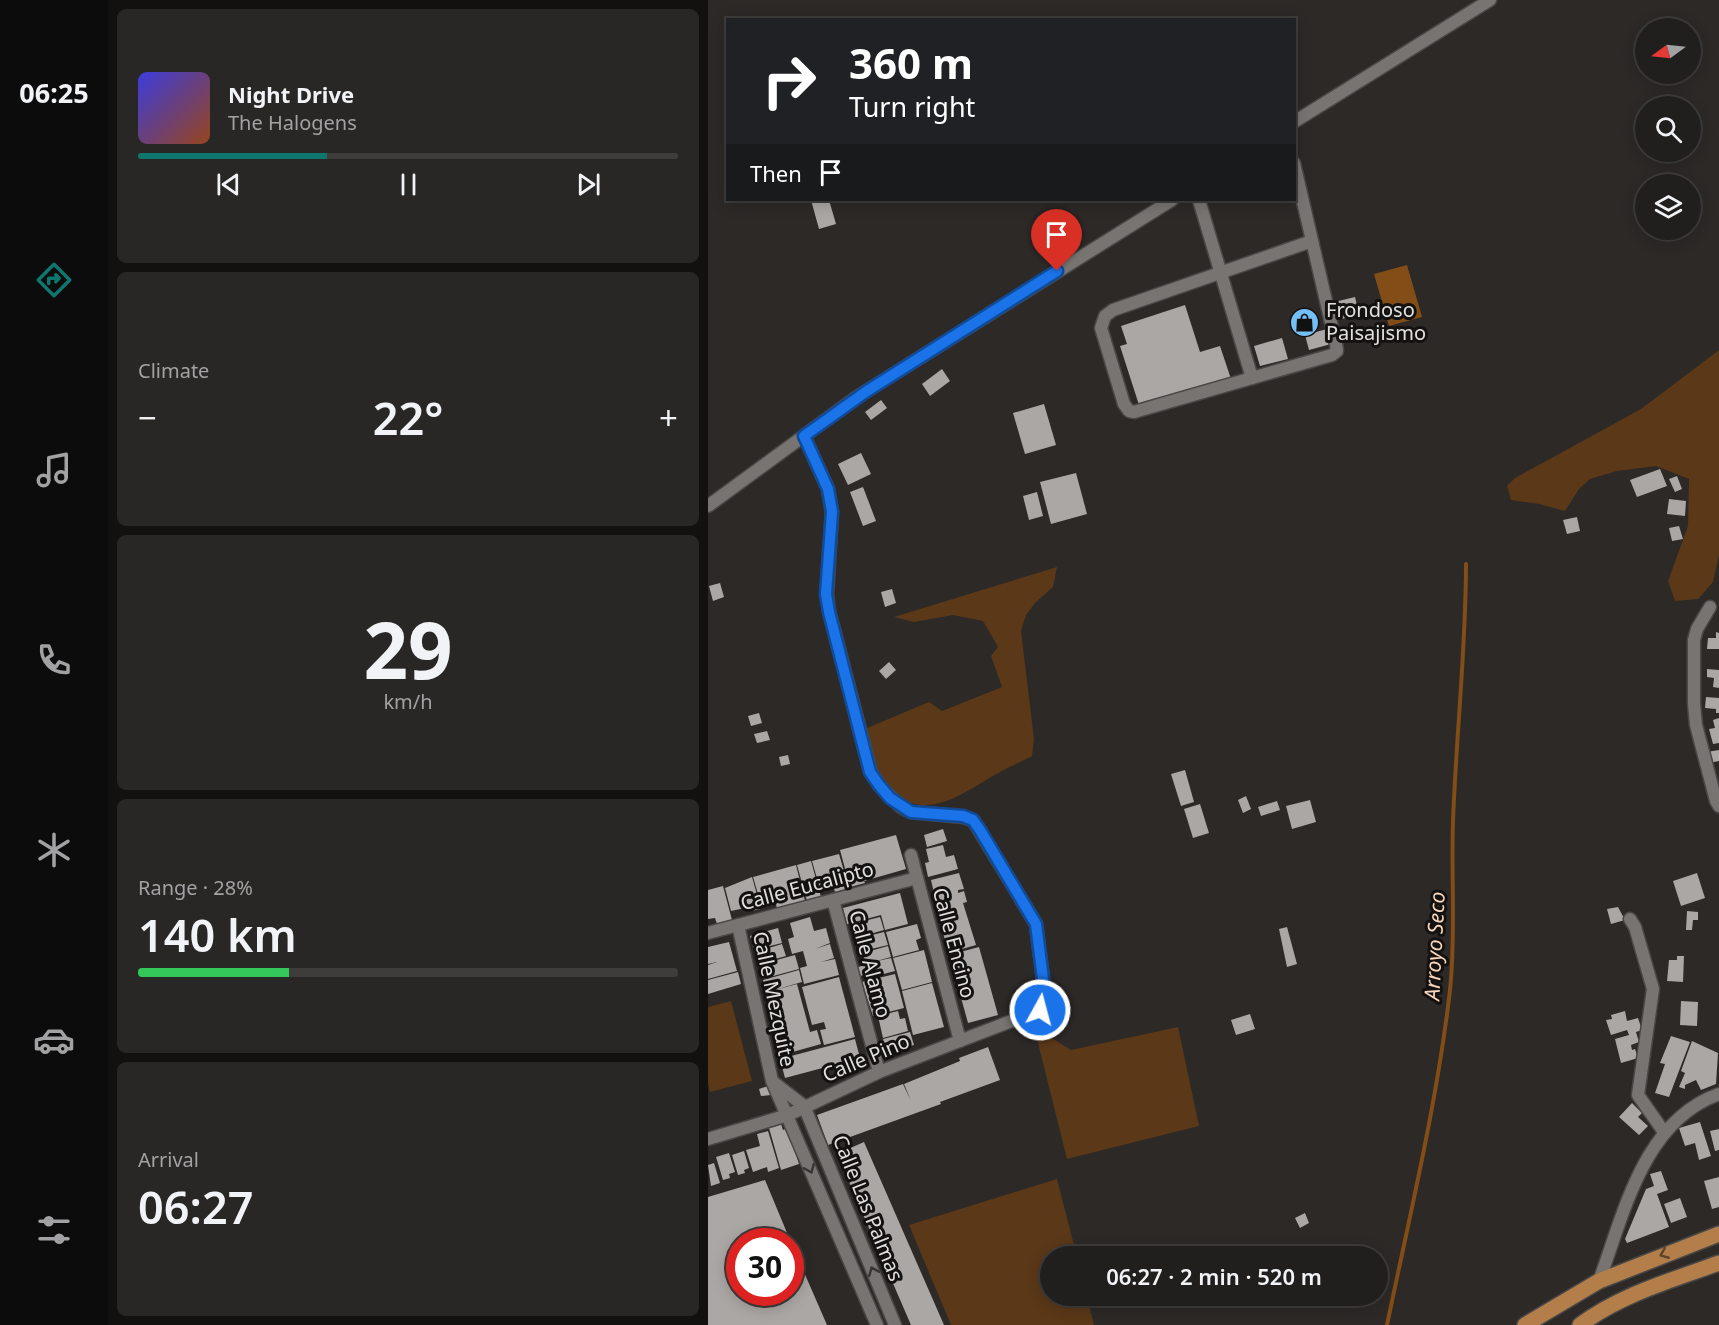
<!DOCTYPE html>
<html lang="en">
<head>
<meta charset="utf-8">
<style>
	body { margin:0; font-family:"Noto Sans",sans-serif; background:#292726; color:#f1f3f6; height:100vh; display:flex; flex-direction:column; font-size:22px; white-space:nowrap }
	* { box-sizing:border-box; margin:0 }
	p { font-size:20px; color:#a2a2a4 }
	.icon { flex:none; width:33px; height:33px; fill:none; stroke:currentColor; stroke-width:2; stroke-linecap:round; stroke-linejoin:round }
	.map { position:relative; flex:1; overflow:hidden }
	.details { display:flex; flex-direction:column; gap:9px; padding:9px; background:#121110; width:600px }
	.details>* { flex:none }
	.top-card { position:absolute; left:18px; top:18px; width:570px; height:183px; border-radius:0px; box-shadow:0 3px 15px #0003,0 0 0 2px #3e3d3b; background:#202124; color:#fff; overflow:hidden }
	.needle { width:39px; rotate:255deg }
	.controls { position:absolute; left:927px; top:18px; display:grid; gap:12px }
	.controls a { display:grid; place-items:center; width:66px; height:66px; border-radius:50%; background:#211f1d; box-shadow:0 3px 15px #0003,0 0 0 2px #3e3d3b; font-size:30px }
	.speed { position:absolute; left:18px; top:1228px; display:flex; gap:12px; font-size:30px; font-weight:700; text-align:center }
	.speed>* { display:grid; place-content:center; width:78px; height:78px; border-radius:50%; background:#211f1d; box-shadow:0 3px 15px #0003,0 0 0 2px #3e3d3b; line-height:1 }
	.speed .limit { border:9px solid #d22; background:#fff; color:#111 }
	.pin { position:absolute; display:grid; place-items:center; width:51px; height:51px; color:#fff; margin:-62px -26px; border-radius:50% 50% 50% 0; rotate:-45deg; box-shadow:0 0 6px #0007 }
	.pin .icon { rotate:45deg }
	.me { position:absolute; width:66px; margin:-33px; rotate:7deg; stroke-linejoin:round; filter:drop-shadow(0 0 4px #0008) }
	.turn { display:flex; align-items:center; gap:21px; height:126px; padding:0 24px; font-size:27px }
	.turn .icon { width:78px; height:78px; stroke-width:2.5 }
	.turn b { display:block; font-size:42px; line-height:51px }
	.then { display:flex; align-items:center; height:57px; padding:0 24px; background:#0003; gap:12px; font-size:22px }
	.big { font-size:45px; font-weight:600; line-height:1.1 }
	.details .widget { flex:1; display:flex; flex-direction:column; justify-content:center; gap:9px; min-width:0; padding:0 21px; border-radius:9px; background:#292726 }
	.details .dial { align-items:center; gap:0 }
	.dial b { font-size:78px; line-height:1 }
	.song { display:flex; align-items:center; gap:18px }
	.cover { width:72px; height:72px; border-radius:9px; background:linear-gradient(135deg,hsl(240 70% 55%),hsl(20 70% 35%)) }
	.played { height:6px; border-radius:3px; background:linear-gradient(90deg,#0f766e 35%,#3e3d3b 35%) }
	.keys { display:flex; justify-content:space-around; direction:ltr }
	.heat { display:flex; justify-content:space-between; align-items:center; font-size:33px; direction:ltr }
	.charge { height:9px; border-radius:4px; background:linear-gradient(90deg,#34c759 28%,#3e3d3b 0) }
	.trip { position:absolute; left:332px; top:1246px; width:348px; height:60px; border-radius:30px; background:#211f1d; box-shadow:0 3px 15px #0003,0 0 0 2px #3e3d3b; font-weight:600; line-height:60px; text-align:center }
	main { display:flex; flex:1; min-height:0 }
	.dock { display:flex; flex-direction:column; width:108px; justify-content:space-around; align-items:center; background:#0d0c0c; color:#a2a2a4 }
	.dock .icon { width:42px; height:42px }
	.dock .on { color:#0f766e }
	.dock b { font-size:27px; color:#f1f3f6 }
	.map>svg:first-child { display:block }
	.green { fill:#5a3818 }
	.water { fill:#834d17 }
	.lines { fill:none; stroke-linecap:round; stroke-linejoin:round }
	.stream { stroke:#834d17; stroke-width:4 }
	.building { fill:#aba7a4; fill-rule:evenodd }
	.minor-casing { stroke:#4a4846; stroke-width:15 }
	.major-casing { stroke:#4a4846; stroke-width:18 }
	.minor { stroke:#777471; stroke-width:12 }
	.major { stroke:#b37e49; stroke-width:15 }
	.oneway { stroke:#373433 }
	.oneway2 { stroke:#5c432a }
	.route-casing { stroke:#114b97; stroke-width:15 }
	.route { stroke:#1a73e8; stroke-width:10 }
	.labels { text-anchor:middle; stroke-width:6; stroke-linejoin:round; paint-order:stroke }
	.poi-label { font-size:20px; fill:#e2e0df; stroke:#141211; text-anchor:start }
	.street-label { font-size:20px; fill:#e2e0df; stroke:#141211 }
	.water-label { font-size:21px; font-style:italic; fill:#f8d7bc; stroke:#141211 }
</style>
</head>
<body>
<main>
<nav class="dock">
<b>06:25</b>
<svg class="icon on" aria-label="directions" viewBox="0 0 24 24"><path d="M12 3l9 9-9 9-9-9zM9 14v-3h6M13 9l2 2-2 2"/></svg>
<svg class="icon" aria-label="music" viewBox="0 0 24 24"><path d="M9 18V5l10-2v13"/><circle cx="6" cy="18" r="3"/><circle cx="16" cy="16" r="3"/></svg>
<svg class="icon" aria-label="phone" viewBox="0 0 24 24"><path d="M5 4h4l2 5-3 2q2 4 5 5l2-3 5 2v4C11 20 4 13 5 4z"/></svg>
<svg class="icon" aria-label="climate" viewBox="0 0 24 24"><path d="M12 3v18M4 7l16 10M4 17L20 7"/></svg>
<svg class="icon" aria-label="car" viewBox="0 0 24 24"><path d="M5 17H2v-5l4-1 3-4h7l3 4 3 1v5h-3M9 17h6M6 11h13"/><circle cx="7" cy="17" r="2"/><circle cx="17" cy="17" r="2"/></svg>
<svg class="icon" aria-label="filters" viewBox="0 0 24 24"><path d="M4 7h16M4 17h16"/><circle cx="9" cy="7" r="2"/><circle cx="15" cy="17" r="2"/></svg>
</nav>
<section class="details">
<div class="widget">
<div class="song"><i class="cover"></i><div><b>Night Drive</b><p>The Halogens</p></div></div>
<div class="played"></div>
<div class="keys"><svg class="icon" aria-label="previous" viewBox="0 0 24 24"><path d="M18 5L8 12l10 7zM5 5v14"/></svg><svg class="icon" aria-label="pause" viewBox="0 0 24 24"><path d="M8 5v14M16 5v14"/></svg><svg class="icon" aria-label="next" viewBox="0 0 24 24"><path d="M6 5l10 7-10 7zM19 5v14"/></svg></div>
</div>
<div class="widget"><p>Climate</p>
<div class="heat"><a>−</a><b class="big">22°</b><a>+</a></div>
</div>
<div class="widget dial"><b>29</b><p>km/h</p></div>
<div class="widget"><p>Range · 28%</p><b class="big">140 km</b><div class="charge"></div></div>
<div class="widget"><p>Arrival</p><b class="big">06:27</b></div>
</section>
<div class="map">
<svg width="1011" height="1325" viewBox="0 0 1011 1325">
	<rect width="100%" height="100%" fill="#2c2927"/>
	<!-- green -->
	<g class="green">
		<polygon points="1011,350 1011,555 1005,582 990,599 967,601 960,581 980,526 981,479 948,466 909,471 882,479 871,489 857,511 831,504 803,500 799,486 807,478 933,409"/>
		<path d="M349 567 345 587 327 603 318 615 313 631 326 739 324 756C311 763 297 769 283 777 251 796 213 824 181 787 167 770 162 749 159 728L221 702 234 711 294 687 283 656 290 647 275 621 245 615 206 622 186 617Z"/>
		<polygon points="23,1001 44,1081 2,1092 0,1083 0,1007"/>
		<polygon points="326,1027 363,1050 470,1027 491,1126 359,1159"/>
		<polygon points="349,1179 369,1257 342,1257 342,1296 379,1296 386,1325 243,1325 201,1225"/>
	</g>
	<!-- water -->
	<polygon class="water" points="699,265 714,317 681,326 666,274"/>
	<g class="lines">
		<!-- stream -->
		<path class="stream" d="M679 1325C702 1214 729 1103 742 990 748 934 743 878 745 822 748 736 758 650 758 564"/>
	</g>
	<!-- building -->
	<g class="building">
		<polygon points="103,200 121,200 128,224 111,229"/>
		<polygon points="647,297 651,314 627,321 622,303"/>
		<polygon points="477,305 492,352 512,346 523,379 432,408 412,346 419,344 413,326"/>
		<polygon points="619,329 623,344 601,350 597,335"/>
		<polygon points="574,338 580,359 552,366 546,346"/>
		<polygon points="234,369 242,381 222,396 214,384"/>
		<polygon points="173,400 179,408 163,420 157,412"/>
		<polygon points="336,404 348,445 317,454 305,413"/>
		<polygon points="153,453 163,474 140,485 130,464"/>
		<polygon points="952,469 959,486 929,497 922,480"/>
		<polygon points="368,473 379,514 343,524 332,482"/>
		<polygon points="969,476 974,489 967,492 961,479"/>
		<polygon points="155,487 168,521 155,526 142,492"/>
		<polygon points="329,492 335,516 321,520 315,496"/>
		<polygon points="961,499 978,501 977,516 959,514"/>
		<polygon points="869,517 872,531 859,534 855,520"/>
		<polygon points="971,526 975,539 964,541 961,528"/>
		<polygon points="12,583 16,597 5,601 1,586"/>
		<polygon points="184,589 188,603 177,607 173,592"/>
		<polygon points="1008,632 1011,633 1011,649 999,649 1000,638 1008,638"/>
		<polygon points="181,662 188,670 178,679 171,671"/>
		<polygon points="999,669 1011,670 1011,688 1005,687 1006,678 999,677"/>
		<polygon points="998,697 1011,698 1011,713 1008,713 1008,709 997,708"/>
		<polygon points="51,713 54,723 43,726 40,716"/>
		<polygon points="1011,718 1011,743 1005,744 1001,729 1007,728 1005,720"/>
		<polygon points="59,731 62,740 49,743 46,734"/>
		<polygon points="1011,750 1011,761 1001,763 999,752"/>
		<polygon points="80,755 82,764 73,766 71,757"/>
		<polygon points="477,770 486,802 473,806 463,774"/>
		<polygon points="538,796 543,809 535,813 530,800"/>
		<polygon points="602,800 608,822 584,829 578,806"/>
		<polygon points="569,801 572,810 553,816 550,807"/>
		<polygon points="492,804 501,833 485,838 476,809"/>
		<polygon points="235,829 239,841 219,847 216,835"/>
		<polygon points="188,835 198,869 156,881 157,883 142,887 132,850"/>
		<polygon points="235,845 238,857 246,855 250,869 220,877 217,863 221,862 218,849"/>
		<polygon points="131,854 141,888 127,892 125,885 112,889 104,861"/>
		<polygon points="103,861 113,897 99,901 89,865"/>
		<polygon points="88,865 97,901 69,909 68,904 54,908 45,877"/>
		<polygon points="251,873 256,889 250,890 250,893 256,891 259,902 255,903 268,945 240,953 234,928 246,924 245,920 233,923 223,880"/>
		<polygon points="989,873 997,898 973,906 965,881"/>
		<polygon points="44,877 53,909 38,912 37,908 23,911 17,888"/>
		<polygon points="15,886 24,920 9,924 7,918 0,919 0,890"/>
		<polygon points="192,893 200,924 177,930 173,915 139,924 135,908"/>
		<polygon points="910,907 917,920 903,924 899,909"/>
		<polygon points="979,911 990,912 990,920 985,920 984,930 978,930"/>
		<polygon points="102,917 106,931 118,928 122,943 107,949 122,944 126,958 113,962 127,959 131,975 96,984 92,968 99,966 95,951 84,954 80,939 86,937 82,923"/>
		<polygon points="172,917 176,930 151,937 148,923"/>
		<polygon points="209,924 213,938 208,940 211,950 185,957 178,932"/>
		<polygon points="579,927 589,964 579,967 571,929"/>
		<polygon points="70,928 74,943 46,950 42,936"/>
		<polygon points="176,932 180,945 155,951 152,938"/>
		<polygon points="21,942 29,971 0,979 0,965 9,962 0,964 0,947"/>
		<polygon points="74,944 78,956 50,964 47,952"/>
		<polygon points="180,946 183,957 165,962 183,958 187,971 164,977 163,973 152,976 150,967 158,965 155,953"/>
		<polygon points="271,947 290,1015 260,1023 249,983 265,978 249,982 241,955"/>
		<polygon points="216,950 224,982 194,990 185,958"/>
		<polygon points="87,955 91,969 54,979 50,965"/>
		<polygon points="969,956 976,956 975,982 959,981 961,960 969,960"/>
		<polygon points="91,970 94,982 63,991 89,984 102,1032 109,1030 113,1044 74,1055 55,980"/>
		<polygon points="30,972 33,984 0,994 0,980"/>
		<polygon points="187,974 196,1008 165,1016 154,982"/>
		<polygon points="131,977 147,1037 116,1045 112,1030 118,1029 116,1022 104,1025 94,987"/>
		<polygon points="224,983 236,1027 205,1035 194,991"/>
		<polygon points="973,1001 990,1002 989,1026 972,1025"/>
		<polygon points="190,1011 192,1019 197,1018 200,1031 175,1038 170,1016"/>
		<polygon points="917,1011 919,1021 930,1018 934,1030 928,1032 931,1042 923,1045 924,1050 927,1049 930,1058 913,1063 907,1039 921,1035 919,1030 903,1035 898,1020 904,1019 903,1015"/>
		<polygon points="542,1014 547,1029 528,1035 523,1020"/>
		<polygon points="202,1032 206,1045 179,1052 175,1039"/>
		<polygon points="963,1036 982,1042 961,1097 947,1093 957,1064 952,1063"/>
		<polygon points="147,1039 152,1058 77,1078 72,1059"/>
		<polygon points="984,1041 1010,1053 1008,1084 993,1090 988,1080 977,1085 977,1089 971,1087 977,1073 973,1071"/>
		<polygon points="280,1047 292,1080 232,1102 233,1104 120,1145 109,1115 195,1084 203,1101 196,1084 252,1061 251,1058"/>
		<polygon points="60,1086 63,1095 53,1096 51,1089"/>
		<polygon points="924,1103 934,1113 930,1117 940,1126 931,1135 911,1117"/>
		<polygon points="992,1122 1003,1156 991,1160 987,1143 977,1146 971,1128"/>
		<polygon points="73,1124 75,1130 80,1128 91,1164 73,1170 61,1128"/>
		<polygon points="1011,1129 1011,1150 1007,1151 1002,1131"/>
		<polygon points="60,1131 71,1168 60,1172 59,1167 45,1172 38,1150 52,1146 49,1134"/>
		<polygon points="156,1142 236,1325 203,1325 129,1154"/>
		<polygon points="36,1151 41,1168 36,1170 37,1173 30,1175 24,1155"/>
		<polygon points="21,1153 27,1172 21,1174 22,1178 15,1180 8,1157"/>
		<polygon points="6,1163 12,1183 3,1186 0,1165"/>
		<polygon points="953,1171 960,1190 949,1194 961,1227 919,1243 917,1239 938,1189 946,1186 942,1174"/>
		<polygon points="1011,1177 1011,1207 1004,1209 996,1181"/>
		<path d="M57 1180 82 1240 119 1325H0V1197ZM32 1242H82V1293H32Z"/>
		<polygon points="972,1198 979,1217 963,1223 956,1204"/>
		<polygon points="597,1213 601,1223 592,1228 587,1218"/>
	</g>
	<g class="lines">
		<defs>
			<g id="minor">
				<polyline points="586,122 782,0"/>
				<polyline points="586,163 628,344 629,351 624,355 426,412 421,411 416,404 393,328 397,316 405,310 604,241"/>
				<polyline points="491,200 544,378"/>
				<polyline points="0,506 149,397 464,200"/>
				<polyline points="1002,607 989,629 986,640 986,704 988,725 1008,801 1011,806"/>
				<polyline points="203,855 252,1041"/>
				<polyline points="125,900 171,1072"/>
				<polyline points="922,919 927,927 945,989 930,1095 956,1132"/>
				<polyline points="30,925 64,1081 169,1325"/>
				<polyline points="0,933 209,878"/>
				<polyline points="65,1082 96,1106 187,1325"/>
				<polyline points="0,1139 80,1115 171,1072 332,1010 336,987 328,924 265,820 255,817 203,812 193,807 171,785 163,772 121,611 119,594 124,512 120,489 96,436"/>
				<path d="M891 1281C916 1214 935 1121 1011 1094"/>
			</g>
			<g id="major">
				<polyline points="817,1325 891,1281 1011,1234"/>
				<path d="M872 1325C914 1294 962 1281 1011 1263"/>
			</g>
		</defs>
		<!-- minor casing -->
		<use href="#minor" class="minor-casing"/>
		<!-- major casing -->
		<use href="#major" class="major-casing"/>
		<!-- minor -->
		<use href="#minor" class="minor"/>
		<!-- major -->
		<use href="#major" class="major"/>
	</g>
	<!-- one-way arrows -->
	<defs><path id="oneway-chevron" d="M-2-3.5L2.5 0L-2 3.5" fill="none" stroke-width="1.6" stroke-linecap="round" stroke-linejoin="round" transform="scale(1.5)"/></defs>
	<g class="oneway">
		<use href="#oneway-chevron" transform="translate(102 1169) rotate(67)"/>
		<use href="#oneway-chevron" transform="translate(165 1271) rotate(-112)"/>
	</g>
	<use class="oneway2" href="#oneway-chevron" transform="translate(956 1254) rotate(158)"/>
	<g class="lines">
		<defs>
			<polyline id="route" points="332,1010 336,987 328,924 272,830 265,820 255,816 203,812 182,798 171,785 162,772 121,612 118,594 124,512 120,489 96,436 159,391 349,271"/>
		</defs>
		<!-- route casing -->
		<use href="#route" class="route-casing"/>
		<!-- route -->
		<use href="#route" class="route"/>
	</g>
	<!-- icons -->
	<defs>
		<symbol id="shop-disc" viewBox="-11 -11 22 22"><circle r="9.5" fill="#74c0f6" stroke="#141211"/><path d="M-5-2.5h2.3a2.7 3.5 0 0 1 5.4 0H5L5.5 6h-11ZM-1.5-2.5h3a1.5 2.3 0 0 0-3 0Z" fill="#111"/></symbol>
	</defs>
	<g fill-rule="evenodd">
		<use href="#shop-disc" x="580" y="306" width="33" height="33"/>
	</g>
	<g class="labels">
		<!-- poi labels -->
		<g class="poi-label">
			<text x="618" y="317">Frondoso<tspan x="618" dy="23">Paisajismo</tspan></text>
		</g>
		<!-- street labels -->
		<g class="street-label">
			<text transform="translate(99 886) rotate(-15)" y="7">Calle Eucalipto</text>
			<text transform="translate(246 943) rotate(75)" y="7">Calle Encino</text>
			<text transform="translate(162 964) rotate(75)" y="7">Calle Alamo</text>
			<text transform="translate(66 999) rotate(78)" y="7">Calle Mezquite</text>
			<text transform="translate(158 1058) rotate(-23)" y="7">Calle Pino</text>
			<text transform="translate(160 1208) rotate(68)" y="7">Calle Las Palmas</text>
		</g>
		<!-- water labels -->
		<g class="water-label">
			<text transform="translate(727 946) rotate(-87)" y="7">Arroyo Seco</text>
		</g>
	</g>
</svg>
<div class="controls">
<a><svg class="needle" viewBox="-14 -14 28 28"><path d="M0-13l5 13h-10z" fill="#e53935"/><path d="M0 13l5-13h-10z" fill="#a2a2a4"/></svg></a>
<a><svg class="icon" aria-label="search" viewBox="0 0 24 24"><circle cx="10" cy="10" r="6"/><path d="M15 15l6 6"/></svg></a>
<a><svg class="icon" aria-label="layers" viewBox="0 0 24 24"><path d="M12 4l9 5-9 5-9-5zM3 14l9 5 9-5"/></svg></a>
</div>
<div class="speed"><div class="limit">30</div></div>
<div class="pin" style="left:349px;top:271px;background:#d93025"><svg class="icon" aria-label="arrive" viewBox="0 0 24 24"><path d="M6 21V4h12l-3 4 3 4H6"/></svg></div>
<svg class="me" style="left:332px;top:1010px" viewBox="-20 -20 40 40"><circle r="17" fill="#1a73e8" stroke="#fff" stroke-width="3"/><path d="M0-11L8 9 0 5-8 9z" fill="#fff"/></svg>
<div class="trip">06:27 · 2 min · 520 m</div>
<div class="top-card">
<div class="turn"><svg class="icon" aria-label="right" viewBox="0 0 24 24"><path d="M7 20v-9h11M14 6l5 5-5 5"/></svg><div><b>360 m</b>Turn right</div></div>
<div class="then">Then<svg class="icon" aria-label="arrive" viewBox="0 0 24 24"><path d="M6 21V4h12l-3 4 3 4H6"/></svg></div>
</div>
</div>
</main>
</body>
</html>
